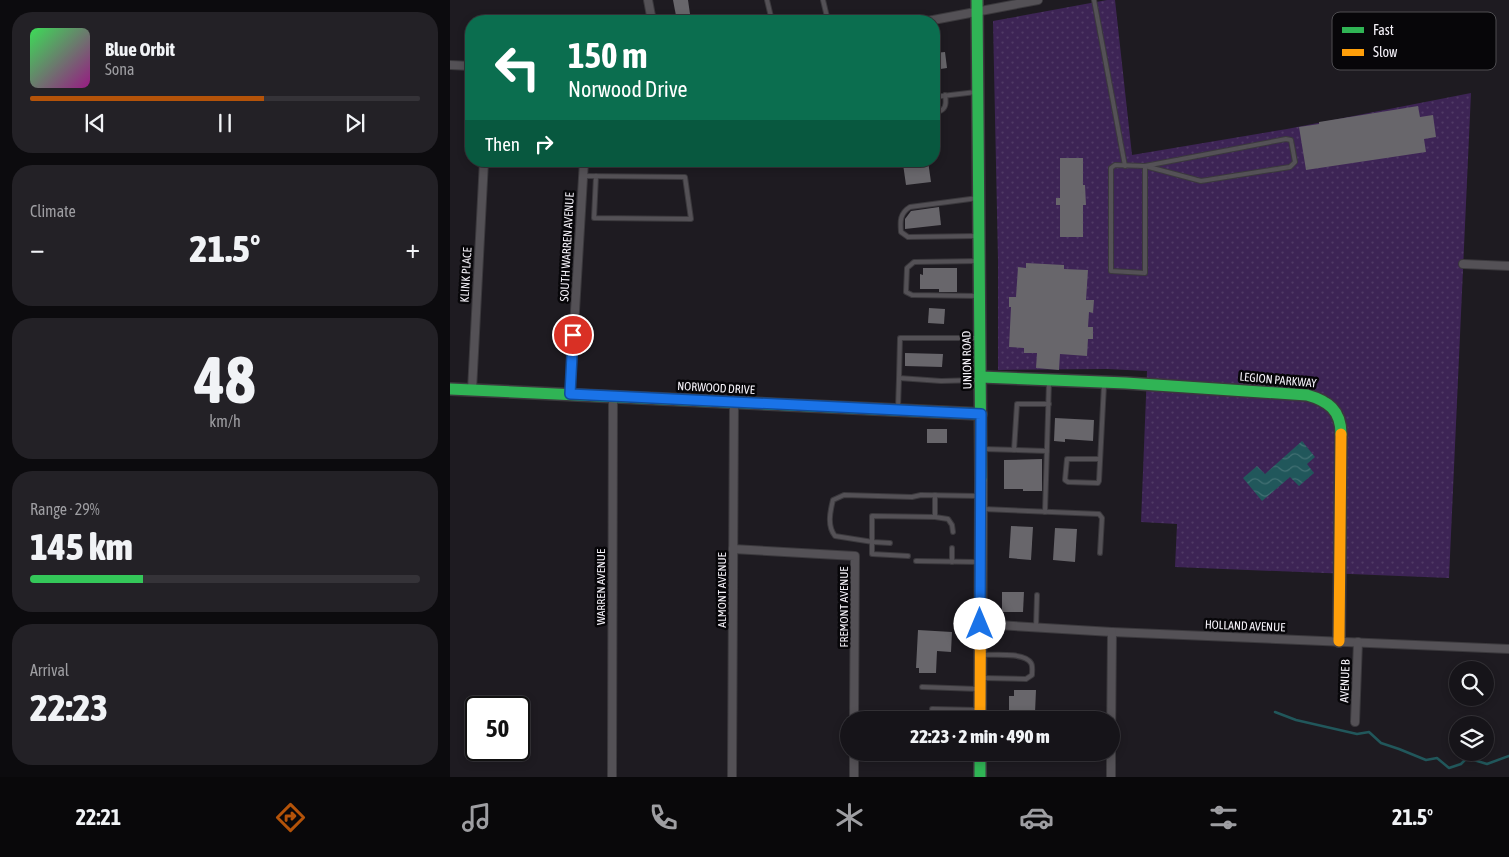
<!DOCTYPE html>
<html lang="en">
<head>
<meta charset="utf-8">
<style>
	body { margin:0; font-family:"Asap Condensed",sans-serif; background:#232126; color:#f1f3f6; height:100vh; display:flex; flex-direction:column; font-size:19px; white-space:nowrap }
	* { box-sizing:border-box; margin:0 }
	p { font-size:16px; color:#9e9ea2 }
	.icon { flex:none; width:28px; height:28px; fill:none; stroke:currentColor; stroke-width:2; stroke-linecap:round; stroke-linejoin:round }
	.map { position:relative; flex:1; overflow:hidden }
	.sheet { display:flex; flex-direction:column; gap:12px; padding:12px; background:#0c0b0e; width:450px }
	.sheet>* { flex:none }
	.hud { position:absolute; left:15px; top:15px; width:475px; height:152px; border-radius:20px; box-shadow:0 2px 8px #0003,0 0 0 1px #353338; background:#0b6e4f; color:#fff; overflow:hidden }
	.controls { position:absolute; left:999px; top:661px; display:grid; gap:10px }
	.controls a { display:grid; place-items:center; width:45px; height:45px; border-radius:50%; background:#161419; box-shadow:0 2px 8px #0003,0 0 0 1px #353338; font-size:25px }
	.speed { position:absolute; left:15px; top:696px; display:flex; gap:10px; font-size:25px; font-weight:700; text-align:center }
	.speed>* { display:grid; place-content:center; width:65px; height:65px; border-radius:50%; background:#161419; box-shadow:0 2px 8px #0003,0 0 0 1px #353338; line-height:1 }
	.speed .limit { border:2px solid #111; border-radius:8px; background:#fff; color:#111 }
	.pin { position:absolute; display:grid; place-items:center; width:42px; height:42px; color:#fff; margin:-21px; border:2px solid #fff; border-radius:50%; box-shadow:0 1px 5px #0007 }
	.me { position:absolute; width:55px; margin:-28px; rotate:0deg; stroke-linejoin:round; filter:drop-shadow(0 0 4px #0008) }
	.turn { display:flex; align-items:center; gap:18px; height:105px; padding:0 20px; font-size:22px }
	.turn .icon { width:65px; height:65px; stroke-width:2.5 }
	.turn b { display:block; font-size:35px; line-height:42px }
	.then { display:flex; align-items:center; height:48px; padding:0 20px; background:#0003; gap:10px; font-size:19px }
	.big { font-size:38px; font-weight:800; line-height:1.1 }
	.sheet .widget { flex:1; display:flex; flex-direction:column; justify-content:center; gap:8px; min-width:0; padding:0 18px; border-radius:20px; background:#232126 }
	.sheet .dial { align-items:center; gap:0 }
	.dial b { font-size:65px; line-height:1 }
	.song { display:flex; align-items:center; gap:15px }
	.cover { width:60px; height:60px; border-radius:8px; background:linear-gradient(135deg,hsl(130 70% 55%),hsl(310 70% 35%)) }
	.played { height:5px; border-radius:2px; background:linear-gradient(90deg,#b45309 60%,#353338 60%) }
	.keys { display:flex; justify-content:space-around; direction:ltr }
	.heat { display:flex; justify-content:space-between; align-items:center; font-size:28px; direction:ltr }
	.charge { height:8px; border-radius:4px; background:linear-gradient(90deg,#34c759 29%,#353338 0) }
	.trip { position:absolute; left:390px; top:711px; width:280px; height:50px; border-radius:25px; background:#161419; box-shadow:0 2px 8px #0003,0 0 0 1px #353338; font-weight:800; line-height:50px; text-align:center }
	.menu { display:flex; height:80px; justify-content:space-around; align-items:center; background:#09080a; color:#9e9ea2 }
	.menu .icon { width:35px; height:35px }
	.menu .selected { color:#b45309 }
	.menu b { font-size:22px; color:#f1f3f6 }
	main { display:flex; flex:1; min-height:0 }
	.map>svg:first-child { display:block }
	.park { fill:url(#park-dots) }
	.water { fill:url(#water-waves) }
	.lines { fill:none; stroke-linecap:round; stroke-linejoin:round }
	.stream { stroke:#21575b; stroke-width:2.5 }
	.building { fill:#68666b }
	.lane-casing { stroke:#3b393d; stroke-width:6 }
	.street-casing { stroke:#3b393d; stroke-width:10 }
	.fast-casing { stroke:#3b393d; stroke-width:14 }
	.slow-casing { stroke:#3b393d; stroke-width:14 }
	.lane { stroke:#545156; stroke-width:4 }
	.street { stroke:#545156; stroke-width:8 }
	.fast { stroke:#30b455; stroke-width:11 }
	.slow { stroke:#ff9f0a; stroke-width:11 }
	.route-casing { stroke:#114b97; stroke-width:12 }
	.route { stroke:#1a73e8; stroke-width:9 }
	.labels { text-anchor:middle; stroke-width:5; stroke-linejoin:round; paint-order:stroke }
	.street-label { font-size:12px; fill:#f5f2f9; stroke:#070609 }
	.key { fill:#070609; stroke:#4e4d51; stroke-width:1 }
	.key-label { font-size:14px; fill:#f5f2f9 }
</style>
</head>
<body>
<main>
<section class="sheet">
<div class="widget">
<div class="song"><i class="cover"></i><div><b>Blue Orbit</b><p>Sona</p></div></div>
<div class="played"></div>
<div class="keys"><svg class="icon" aria-label="previous" viewBox="0 0 24 24"><path d="M18 5L8 12l10 7zM5 5v14"/></svg><svg class="icon" aria-label="pause" viewBox="0 0 24 24"><path d="M8 5v14M16 5v14"/></svg><svg class="icon" aria-label="next" viewBox="0 0 24 24"><path d="M6 5l10 7-10 7zM19 5v14"/></svg></div>
</div>
<div class="widget"><p>Climate</p>
<div class="heat"><a>−</a><b class="big">21.5°</b><a>+</a></div>
</div>
<div class="widget dial"><b>48</b><p>km/h</p></div>
<div class="widget"><p>Range · 29%</p><b class="big">145 km</b><div class="charge"></div></div>
<div class="widget"><p>Arrival</p><b class="big">22:23</b></div>
</section>
<div class="map">
<svg width="1059" height="777" viewBox="0 0 1059 777">
	<defs>
		<pattern id="park-dots" width="8" height="8" patternUnits="userSpaceOnUse" patternTransform="scale(1.25)"><rect width="8" height="8" fill="#3d2455"/><path d="M2 2h.1M6 6h.1" fill="none" stroke="#503a66" stroke-width="1.8" stroke-linecap="round"/></pattern>
		<pattern id="water-waves" width="16" height="10" patternUnits="userSpaceOnUse" patternTransform="scale(1.25)"><rect width="16" height="10" fill="#21575b"/><path d="M0 5q4-4 8 0t8 0" fill="none" stroke="#427073"/></pattern>
	</defs>
	<rect width="100%" height="100%" fill="#1e1b21"/>
	<!-- park -->
	<polygon class="park" points="657,0 665,0 682,155 837,129 1021,93 999,578 725,567 727,524 691,522 697,371 657,369 548,370 548,260 543,21"/>
	<!-- water -->
	<polygon class="water" points="852,441 865,457 857,464 864,473 849,486 840,477 812,501 793,478 807,466 815,474"/>
	<g class="lines">
		<!-- stream -->
		<polyline class="stream" points="825,712 846,720 907,734 919,732 931,743 949,749 976,760 987,758 999,768 1011,764 1017,758 1037,764 1059,756"/>
	</g>
	<!-- building -->
	<g class="building">
		<polygon points="223,0 238,0 241,21 227,21"/>
		<polygon points="495,52 497,68 484,70 484,53"/>
		<polygon points="968,106 970,117 983,115 986,137 974,139 976,152 856,170 849,127 869,124 869,122"/>
		<polygon points="610,158 633,158 633,185 635,185 636,205 633,205 633,237 610,237 610,205 606,205 606,198 610,198"/>
		<polygon points="472,161 478,161 481,182 456,185 453,164"/>
		<polygon points="489,207 491,225 455,229 455,219 461,211"/>
		<polygon points="576,263 614,265 614,269 638,270 636,300 644,300 643,313 639,312 638,327 643,327 643,339 638,339 637,356 610,354 609,370 586,368 587,353 574,353 574,348 559,347 561,307 559,307 559,297 566,297 568,267 576,268"/>
		<polygon points="473,268 507,268 507,292 489,292 489,289 470,289 470,274 473,275"/>
		<polygon points="479,308 495,309 494,324 478,323"/>
		<polygon points="455,353 493,354 492,367 455,366"/>
		<polygon points="605,418 644,420 643,441 615,439 615,442 604,441"/>
		<rect x="477" y="429" width="20" height="14"/>
		<polygon points="592,459 592,491 573,491 573,489 554,489 554,460"/>
		<polygon points="561,526 583,527 581,560 559,558"/>
		<polygon points="605,528 627,529 625,562 603,560"/>
		<polygon points="552,592 574,592 573,612 552,612"/>
		<polygon points="468,630 502,632 501,652 487,651 486,673 469,673 469,668 466,668"/>
		<polygon points="564,690 586,690 585,713 583,713 583,720 562,720 562,718 559,717 559,696 564,696"/>
	</g>
	<g class="lines">
		<defs>
			<g id="lane">
				<polyline points="317,0 322,21"/>
				<polyline points="373,0 378,21"/>
				<polyline points="644,0 675,166"/>
				<polyline points="484,97 526,92"/>
				<path d="M484 113C495 111 497 106 495 95"/>
				<polygon points="836,139 841,140 845,162 840,167 751,181 695,166"/>
				<polygon points="665,165 695,166 695,273 661,271 661,168"/>
				<polyline points="133,176 235,177 241,219 144,218 146,176"/>
				<path d="M527 236 458 237 451 232C450 221 450 213 460 207L528 198"/>
				<polyline points="528,296 462,295 456,292 457,268 464,262 529,261"/>
				<polyline points="528,338 450,338 449,378 491,381 529,380"/>
				<polyline points="448,408 449,378"/>
				<polyline points="533,449 597,451"/>
				<polyline points="564,450 567,404 599,404"/>
				<polyline points="650,459 617,459 615,480 618,482 648,483 649,481 654,385"/>
				<polyline points="533,509 649,514 652,518 650,553"/>
				<polyline points="595,512 599,382"/>
				<polyline points="485,517 485,495"/>
				<path d="M440 543 423 542 385 536C377 526 380 512 383 500L394 495 462 497 471 495 529 496"/>
				<polyline points="458,556 422,554 422,516 485,517 498,519 502,525 503,532"/>
				<polyline points="466,561 529,562"/>
				<polyline points="502,562 502,548"/>
				<polyline points="586,628 587,595"/>
				<path d="M532 655C543 655 575 652 581 663 583 666 582 671 582 675L576 679 533 678"/>
				<polyline points="472,687 528,689"/>
				<polyline points="482,709 528,710"/>
			</g>
			<g id="street">
				<polyline points="198,0 202,21"/>
				<polyline points="478,21 588,0"/>
				<polyline points="0,65 21,66"/>
				<polyline points="1013,264 1059,266"/>
				<polyline points="22,390 34,161"/>
				<polyline points="120,394 134,161"/>
				<polyline points="283,549 405,556 404,720"/>
				<polyline points="530,624 662,632 1059,649"/>
				<polyline points="905,722 908,642"/>
				<polyline points="661,742 662,632"/>
				<polyline points="404,752 404,777"/>
				<polyline points="162,777 163,396"/>
				<polyline points="282,777 284,402"/>
				<polyline points="661,777 661,752"/>
			</g>
			<g id="fast">
				<polyline points="527,0 531,480"/>
				<path d="M531 377 676 383 857 395C878 401 891 410 891 434"/>
				<polyline points="0,389 531,414"/>
				<polyline points="530,752 530,777"/>
			</g>
			<g id="slow">
				<polyline points="889,641 891,434"/>
				<polyline points="530,720 531,480"/>
			</g>
		</defs>
		<!-- lane casing -->
		<use href="#lane" class="lane-casing"/>
		<!-- street casing -->
		<use href="#street" class="street-casing"/>
		<!-- fast casing -->
		<use href="#fast" class="fast-casing"/>
		<!-- slow casing -->
		<use href="#slow" class="slow-casing"/>
		<!-- lane -->
		<use href="#lane" class="lane"/>
		<!-- street -->
		<use href="#street" class="street"/>
		<!-- fast -->
		<use href="#fast" class="fast"/>
		<!-- slow -->
		<use href="#slow" class="slow"/>
	</g>
	<g class="lines">
		<defs>
			<polyline id="route" points="123,335 120,394 531,414 530,624"/>
		</defs>
		<!-- route casing -->
		<use href="#route" class="route-casing"/>
		<!-- route -->
		<use href="#route" class="route"/>
	</g>
	<g class="labels">
		<!-- street labels -->
		<g class="street-label">
			<text transform="translate(117 247) rotate(-87)" y="4">SOUTH WARREN AVENUE</text>
			<text transform="translate(16 275) rotate(-87)" y="4">KLINK PLACE</text>
			<text transform="translate(517 360) rotate(-91)" y="4">UNION ROAD</text>
			<text transform="translate(828 380) rotate(5)" y="4">LEGION PARKWAY</text>
			<text transform="translate(266 388) rotate(3)" y="4">NORWOOD DRIVE</text>
			<text transform="translate(151 587) rotate(-90)" y="4">WARREN AVENUE</text>
			<text transform="translate(272 590) rotate(-90)" y="4">ALMONT AVENUE</text>
			<text transform="translate(394 607) rotate(-90)" y="4">FREMONT AVENUE</text>
			<text transform="translate(795 626) rotate(2)" y="4">HOLLAND AVENUE</text>
			<text transform="translate(895 681) rotate(-88)" y="4">AVENUE B</text>
		</g>
	</g>
	<!-- legend -->
	<rect x="882" y="12" width="164" height="58" rx="8" class="key"/>
	<rect x="892" y="27" width="22" height="6" fill="#30b455"/>
	<rect x="892" y="49" width="22" height="7" fill="#ff9f0a"/>
	<g class="key-label">
		<text x="923" y="35">Fast</text>
		<text x="923" y="57">Slow</text>
	</g>
</svg>
<div class="controls">
<a><svg class="icon" aria-label="search" viewBox="0 0 24 24"><circle cx="10" cy="10" r="6"/><path d="M15 15l6 6"/></svg></a>
<a><svg class="icon" aria-label="layers" viewBox="0 0 24 24"><path d="M12 4l9 5-9 5-9-5zM3 14l9 5 9-5"/></svg></a>
</div>
<div class="speed"><div class="limit">50</div></div>
<div class="pin" style="left:123px;top:335px;background:#d93025"><svg class="icon" aria-label="arrive" viewBox="0 0 24 24"><path d="M6 21V4h12l-3 4 3 4H6"/></svg></div>
<svg class="me" style="left:530px;top:624px" viewBox="-20 -20 40 40"><circle r="19" fill="#fff"/><path d="M0-13L10 11 0 6-10 11z" fill="#1a73e8"/></svg>
<div class="trip">22:23 · 2 min · 490 m</div>
<div class="hud">
<div class="turn"><svg class="icon" aria-label="left" viewBox="0 0 24 24"><path d="M17 20v-9H6M10 6l-5 5 5 5"/></svg><div><b>150 m</b>Norwood Drive</div></div>
<div class="then">Then<svg class="icon" aria-label="right" viewBox="0 0 24 24"><path d="M7 20v-9h11M14 6l5 5-5 5"/></svg></div>
</div>
</div>
</main>
<nav class="menu">
<b>22:21</b>
<svg class="icon selected" aria-label="directions" viewBox="0 0 24 24"><path d="M12 3l9 9-9 9-9-9zM9 14v-3h6M13 9l2 2-2 2"/></svg>
<svg class="icon" aria-label="music" viewBox="0 0 24 24"><path d="M9 18V5l10-2v13"/><circle cx="6" cy="18" r="3"/><circle cx="16" cy="16" r="3"/></svg>
<svg class="icon" aria-label="phone" viewBox="0 0 24 24"><path d="M5 4h4l2 5-3 2q2 4 5 5l2-3 5 2v4C11 20 4 13 5 4z"/></svg>
<svg class="icon" aria-label="climate" viewBox="0 0 24 24"><path d="M12 3v18M4 7l16 10M4 17L20 7"/></svg>
<svg class="icon" aria-label="car" viewBox="0 0 24 24"><path d="M5 17H2v-5l4-1 3-4h7l3 4 3 1v5h-3M9 17h6M6 11h13"/><circle cx="7" cy="17" r="2"/><circle cx="17" cy="17" r="2"/></svg>
<svg class="icon" aria-label="filters" viewBox="0 0 24 24"><path d="M4 7h16M4 17h16"/><circle cx="9" cy="7" r="2"/><circle cx="15" cy="17" r="2"/></svg>
<b>21.5°</b>
</nav>
</body>
</html>
